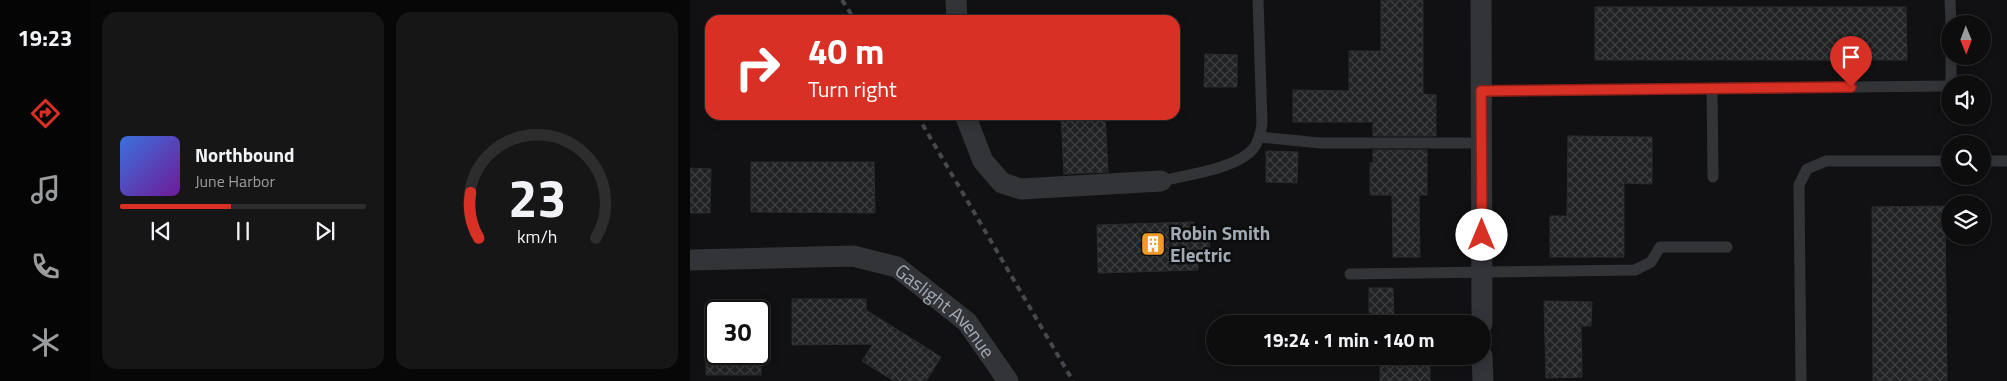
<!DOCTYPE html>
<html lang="en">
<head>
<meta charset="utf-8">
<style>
	body { margin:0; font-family:"Titillium Web",sans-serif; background:#161617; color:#f1f3f6; height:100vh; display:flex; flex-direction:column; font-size:19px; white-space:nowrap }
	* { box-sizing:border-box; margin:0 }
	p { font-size:16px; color:#9a9c9e }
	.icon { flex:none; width:28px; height:28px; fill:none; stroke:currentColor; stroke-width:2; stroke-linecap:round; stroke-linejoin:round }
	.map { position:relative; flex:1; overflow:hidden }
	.sheet { display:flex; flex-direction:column; gap:12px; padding:12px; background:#070708; width:600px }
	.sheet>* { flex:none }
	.hud { position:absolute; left:15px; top:15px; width:475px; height:105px; border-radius:15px; box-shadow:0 2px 12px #0003,0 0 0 1px #2d2d2e; background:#d93025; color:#fff; overflow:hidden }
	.needle { width:32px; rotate:179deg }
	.fabs { position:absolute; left:1251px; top:15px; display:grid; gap:10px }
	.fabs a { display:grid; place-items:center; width:50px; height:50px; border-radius:50%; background:#0d0d0e; box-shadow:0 2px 12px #0003,0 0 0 1px #2d2d2e; font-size:25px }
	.speed { position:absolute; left:15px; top:300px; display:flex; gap:10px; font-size:25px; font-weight:700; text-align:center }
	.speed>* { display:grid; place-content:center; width:65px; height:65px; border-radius:50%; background:#0d0d0e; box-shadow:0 2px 12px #0003,0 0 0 1px #2d2d2e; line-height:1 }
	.speed .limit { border:2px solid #111; border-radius:8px; background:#fff; color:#111 }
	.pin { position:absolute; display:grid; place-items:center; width:42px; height:42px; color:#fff; margin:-51px -21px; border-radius:50% 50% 50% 0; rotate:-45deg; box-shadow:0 0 5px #0007 }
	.pin .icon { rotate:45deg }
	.me { position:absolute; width:55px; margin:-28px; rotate:0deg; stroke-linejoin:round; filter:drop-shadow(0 0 4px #0008) }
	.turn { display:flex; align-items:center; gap:18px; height:105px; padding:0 20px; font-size:22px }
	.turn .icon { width:65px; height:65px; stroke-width:2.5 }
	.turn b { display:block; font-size:35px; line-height:42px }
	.sheet .card { flex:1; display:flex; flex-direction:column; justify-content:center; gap:8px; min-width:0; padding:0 18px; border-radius:15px; background:#161617 }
	.sheet .dial { align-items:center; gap:0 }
	.dial svg { height:130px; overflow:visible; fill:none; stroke:#2d2d2e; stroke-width:7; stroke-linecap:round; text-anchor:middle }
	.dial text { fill:#f1f3f6; stroke:none }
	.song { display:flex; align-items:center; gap:15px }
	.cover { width:60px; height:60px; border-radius:8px; background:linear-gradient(135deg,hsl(220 70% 55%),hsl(280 70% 35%)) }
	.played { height:5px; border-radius:2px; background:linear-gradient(90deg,#d93025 45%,#2d2d2e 45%) }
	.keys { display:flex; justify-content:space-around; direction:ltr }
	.sheet .tiles { flex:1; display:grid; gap:12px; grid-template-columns:repeat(2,1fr) }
	.trip { position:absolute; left:516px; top:315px; width:285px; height:50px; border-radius:25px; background:#0d0d0e; box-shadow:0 2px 12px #0003,0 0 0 1px #2d2d2e; font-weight:700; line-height:50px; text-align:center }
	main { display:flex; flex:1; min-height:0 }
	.menu { display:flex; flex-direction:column; width:90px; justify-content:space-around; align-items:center; background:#050506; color:#9a9c9e }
	.menu .icon { width:35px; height:35px }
	.menu .selected { color:#d93025 }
	.menu b { font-size:22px; color:#f1f3f6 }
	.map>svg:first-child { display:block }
	.building { fill:url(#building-cross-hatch); stroke:#2b2c2f }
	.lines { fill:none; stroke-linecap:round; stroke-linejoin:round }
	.lane { stroke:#323438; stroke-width:11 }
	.street { stroke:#323438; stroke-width:21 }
	.rail { stroke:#45484d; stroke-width:4; stroke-dasharray:6 5; stroke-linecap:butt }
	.route-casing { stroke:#8d1f18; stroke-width:12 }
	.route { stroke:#d93025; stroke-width:9 }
	.labels { text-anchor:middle; stroke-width:5; stroke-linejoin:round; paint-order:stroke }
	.poi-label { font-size:19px; font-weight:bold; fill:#a2aab4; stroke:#0c0d0e; text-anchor:start }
	.street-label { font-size:19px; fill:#a2aab4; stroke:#0c0d0e }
</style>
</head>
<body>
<main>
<nav class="menu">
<b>19:23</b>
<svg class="icon selected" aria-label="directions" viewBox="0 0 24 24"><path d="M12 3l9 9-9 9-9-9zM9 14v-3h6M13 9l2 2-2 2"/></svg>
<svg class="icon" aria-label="music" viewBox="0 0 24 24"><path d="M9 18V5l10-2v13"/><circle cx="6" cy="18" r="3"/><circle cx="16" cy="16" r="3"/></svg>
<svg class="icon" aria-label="phone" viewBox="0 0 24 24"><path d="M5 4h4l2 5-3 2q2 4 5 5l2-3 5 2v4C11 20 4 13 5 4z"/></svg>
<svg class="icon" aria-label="climate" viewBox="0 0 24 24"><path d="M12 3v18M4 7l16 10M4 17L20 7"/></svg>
</nav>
<section class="sheet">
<div class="tiles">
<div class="card">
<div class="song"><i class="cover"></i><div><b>Northbound</b><p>June Harbor</p></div></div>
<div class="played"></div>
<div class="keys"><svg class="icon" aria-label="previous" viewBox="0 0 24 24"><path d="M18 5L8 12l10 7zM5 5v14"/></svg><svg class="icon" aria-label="pause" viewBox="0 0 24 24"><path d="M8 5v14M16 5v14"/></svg><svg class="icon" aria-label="next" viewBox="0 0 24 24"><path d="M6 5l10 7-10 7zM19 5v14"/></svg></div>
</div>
<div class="card dial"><svg viewBox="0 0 100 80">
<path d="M14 69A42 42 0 1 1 86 69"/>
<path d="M14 69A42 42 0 0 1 9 41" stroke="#d93025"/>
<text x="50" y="56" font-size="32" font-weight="700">23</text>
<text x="50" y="72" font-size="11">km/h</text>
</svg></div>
</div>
</section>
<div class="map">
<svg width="1317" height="381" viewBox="0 0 1317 381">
	<defs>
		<pattern id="building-cross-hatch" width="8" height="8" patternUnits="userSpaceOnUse" patternTransform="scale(1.25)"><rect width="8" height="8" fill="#212224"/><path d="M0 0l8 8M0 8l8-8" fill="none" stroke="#3e3f41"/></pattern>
	</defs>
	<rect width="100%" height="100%" fill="#111113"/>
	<!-- building -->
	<g class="building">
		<polygon points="691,0 733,0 733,94 746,95 746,136 683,136 683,122 603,122 603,90 659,91 659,51 691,51"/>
		<polygon points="905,7 1216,7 1217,60 905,60"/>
		<polygon points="515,54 547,55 547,87 514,87"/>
		<polygon points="371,115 415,115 418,172 374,174"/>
		<polygon points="878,136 962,137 962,184 934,183 934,257 860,257 860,216 877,216"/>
		<polygon points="683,150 737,150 737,195 729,195 730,257 703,257 702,195 680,195 680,163 683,163"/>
		<polygon points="576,151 608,152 607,183 576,182"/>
		<polygon points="61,162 184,162 185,213 61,212"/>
		<polygon points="0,168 21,169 20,213 0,213"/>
		<polygon points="1255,206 1257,381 1183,381 1182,207"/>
		<polygon points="504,222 504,234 519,234 520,253 508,254 508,270 408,273 407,225"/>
		<polygon points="679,288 703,288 704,317 683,317 683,313 679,313"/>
		<polygon points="102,299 176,299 176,310 251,357 236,381 204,381 172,361 183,344 102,345"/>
		<polygon points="854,301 902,302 901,326 891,326 892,377 856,378"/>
		<rect x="16" y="354" width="55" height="21"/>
		<rect x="690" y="358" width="50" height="23"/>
	</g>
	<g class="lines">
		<!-- lane -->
		<g class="lane">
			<polyline points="1260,0 1261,24"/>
			<polyline points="1261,56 1261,84"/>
			<polyline points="1022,88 1023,177"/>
			<polyline points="791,91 1260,86"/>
			<polyline points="570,137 630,143 791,143"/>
			<polyline points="1292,161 1317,161"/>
			<path d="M471 181C496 175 546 169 563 149 569 142 571 132 572 123L568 0"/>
			<polyline points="660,274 945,270 961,262 970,247 1037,247"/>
			<polyline points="1111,381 1109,185 1117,169 1136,161 1260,161"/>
		</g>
		<!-- street -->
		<g class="street">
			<polyline points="266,0 267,20"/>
			<polyline points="791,0 792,324"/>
			<polyline points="275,115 293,161 312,183 331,189 471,181"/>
			<path id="s1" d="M0 260 163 256 207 267 277 322 318 381"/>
			<polyline points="792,356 793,381"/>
		</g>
		<!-- rail -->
		<g class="rail">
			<polyline points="152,0 165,20"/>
			<polyline points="227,115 383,381"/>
		</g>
	</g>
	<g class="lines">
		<defs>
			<polyline id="route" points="792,235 791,91 1161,87"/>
		</defs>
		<!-- route casing -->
		<use href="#route" class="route-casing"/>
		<!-- route -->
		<use href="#route" class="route"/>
	</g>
	<!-- icons -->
	<defs>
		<symbol id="building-square" viewBox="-11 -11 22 22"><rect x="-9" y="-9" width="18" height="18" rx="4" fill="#f39929" stroke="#0c0d0e"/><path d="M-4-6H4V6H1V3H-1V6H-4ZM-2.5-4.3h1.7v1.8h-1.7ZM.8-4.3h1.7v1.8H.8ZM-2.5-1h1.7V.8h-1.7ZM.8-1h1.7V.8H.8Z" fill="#fff"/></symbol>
	</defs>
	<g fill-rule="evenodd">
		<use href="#building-square" x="449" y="230" width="28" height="28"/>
	</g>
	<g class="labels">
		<!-- poi labels -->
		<g class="poi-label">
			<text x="480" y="240">Robin Smith<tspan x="480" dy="22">Electric</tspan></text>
		</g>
		<!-- street labels -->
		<g class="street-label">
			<text dy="7" stroke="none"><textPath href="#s1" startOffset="274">Gaslight Avenue</textPath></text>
		</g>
	</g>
</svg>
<div class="fabs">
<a><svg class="needle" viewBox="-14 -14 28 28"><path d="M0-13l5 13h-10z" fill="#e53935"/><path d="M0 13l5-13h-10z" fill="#9a9c9e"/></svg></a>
<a><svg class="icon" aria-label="sound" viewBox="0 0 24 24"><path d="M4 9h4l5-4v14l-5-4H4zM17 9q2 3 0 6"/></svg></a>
<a><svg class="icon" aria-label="search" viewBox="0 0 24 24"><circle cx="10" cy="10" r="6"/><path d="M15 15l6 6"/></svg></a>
<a><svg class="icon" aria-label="layers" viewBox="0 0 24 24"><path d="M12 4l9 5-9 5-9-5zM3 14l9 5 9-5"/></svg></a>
</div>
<div class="speed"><div class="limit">30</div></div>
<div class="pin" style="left:1161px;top:87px;background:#d93025"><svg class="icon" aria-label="arrive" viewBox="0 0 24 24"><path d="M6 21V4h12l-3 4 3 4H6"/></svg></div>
<svg class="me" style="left:792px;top:235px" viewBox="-20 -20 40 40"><circle r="19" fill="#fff"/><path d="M0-13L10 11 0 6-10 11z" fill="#d93025"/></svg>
<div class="trip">19:24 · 1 min · 140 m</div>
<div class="hud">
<div class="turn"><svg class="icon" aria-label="right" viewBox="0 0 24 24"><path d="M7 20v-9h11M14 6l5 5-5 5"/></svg><div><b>40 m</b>Turn right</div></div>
</div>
</div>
</main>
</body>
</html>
